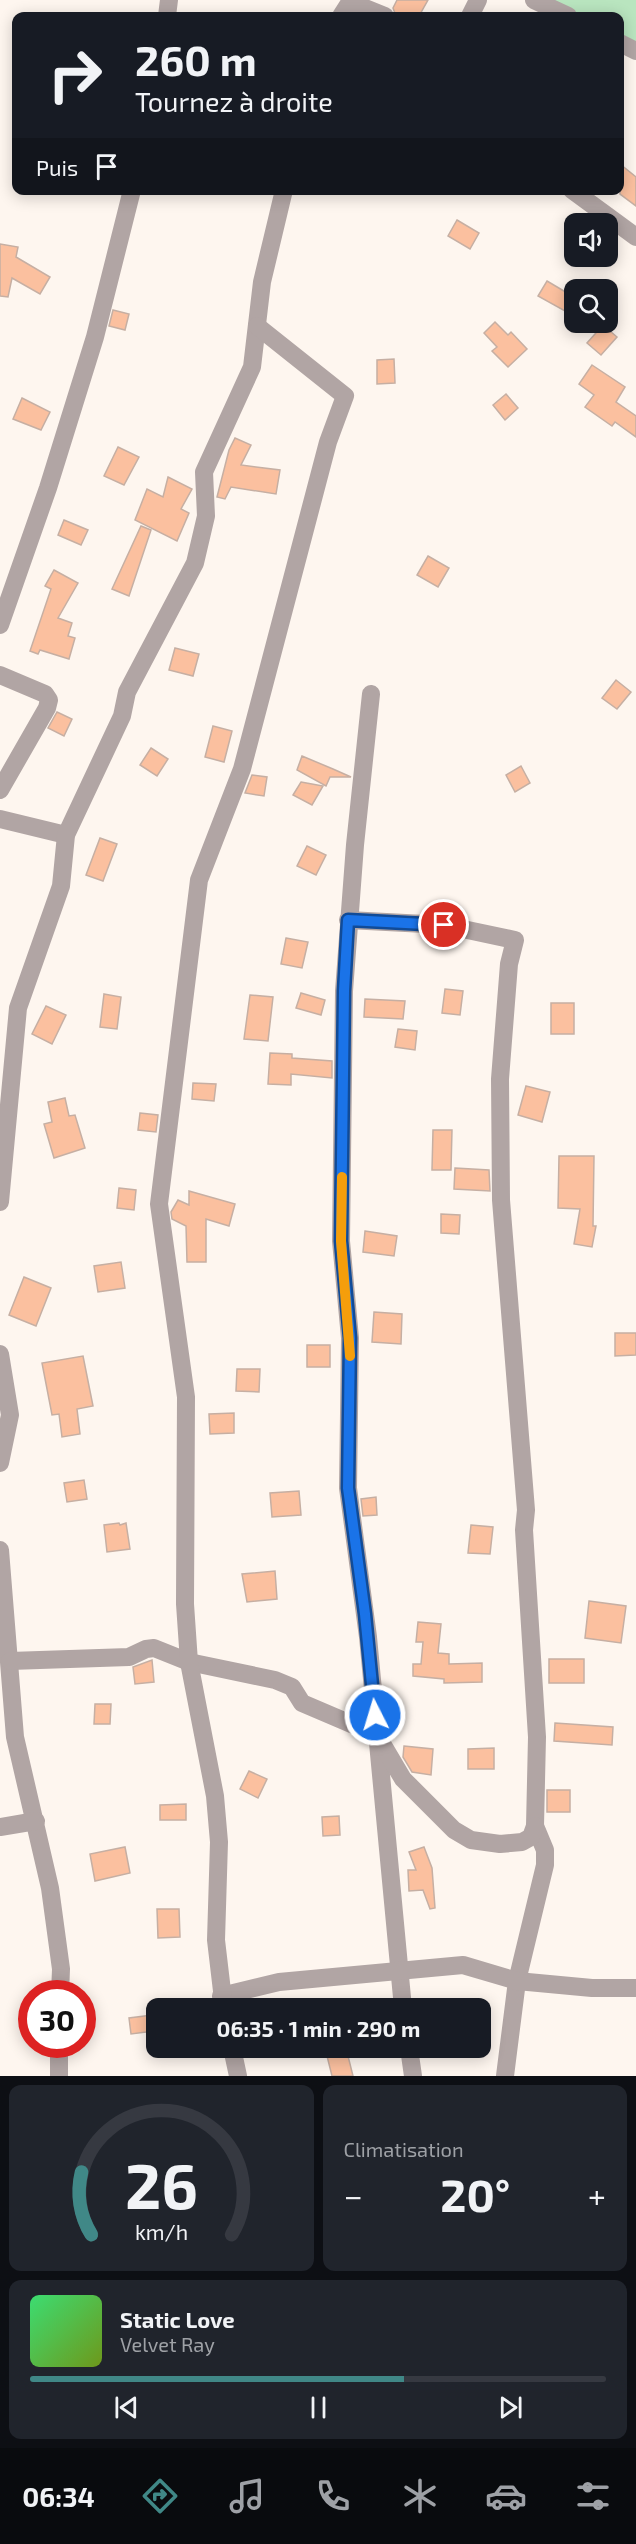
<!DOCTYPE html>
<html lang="fr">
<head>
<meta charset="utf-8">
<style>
	body { margin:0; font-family:"Exo 2",sans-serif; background:#20242c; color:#f1f3f6; height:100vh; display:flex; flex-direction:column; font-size:22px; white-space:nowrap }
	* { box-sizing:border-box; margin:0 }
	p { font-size:20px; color:#9ea1a6 }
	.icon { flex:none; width:33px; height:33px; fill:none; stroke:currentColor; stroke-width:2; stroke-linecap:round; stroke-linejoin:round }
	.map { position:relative; height:2076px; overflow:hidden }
	.panel { display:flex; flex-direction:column; gap:9px; padding:9px; background:#0d0f14; flex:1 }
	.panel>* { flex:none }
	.guide { position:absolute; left:12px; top:12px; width:612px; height:183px; border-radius:12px; box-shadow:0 3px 15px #0003; background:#171b24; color:#f1f3f6; overflow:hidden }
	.tools { position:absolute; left:564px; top:213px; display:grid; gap:12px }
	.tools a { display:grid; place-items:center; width:54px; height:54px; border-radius:12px; background:#171b24; box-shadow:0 3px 15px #0003; font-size:30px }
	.speed { position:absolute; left:18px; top:1980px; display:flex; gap:12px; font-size:30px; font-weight:700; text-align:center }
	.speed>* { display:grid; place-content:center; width:78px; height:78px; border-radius:50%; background:#171b24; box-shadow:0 3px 15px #0003; line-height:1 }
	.speed .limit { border:9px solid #d22; background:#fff; color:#111 }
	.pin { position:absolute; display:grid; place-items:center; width:51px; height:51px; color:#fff; margin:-26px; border:3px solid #fff; border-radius:50%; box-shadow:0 2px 6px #0007 }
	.me { position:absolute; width:66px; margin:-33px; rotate:355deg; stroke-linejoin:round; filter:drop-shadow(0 0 4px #0008) }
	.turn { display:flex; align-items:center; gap:21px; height:126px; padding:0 24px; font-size:27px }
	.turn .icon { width:78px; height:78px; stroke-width:2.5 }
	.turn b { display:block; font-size:42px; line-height:51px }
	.then { display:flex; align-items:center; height:57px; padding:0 24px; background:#0003; gap:12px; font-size:22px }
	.big { font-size:45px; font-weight:700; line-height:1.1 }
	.panel .card { flex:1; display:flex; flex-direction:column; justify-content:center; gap:9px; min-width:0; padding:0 21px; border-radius:12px; background:#20242c }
	.panel .dial { align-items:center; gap:0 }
	.dial svg { height:156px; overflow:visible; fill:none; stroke:#363941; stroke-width:7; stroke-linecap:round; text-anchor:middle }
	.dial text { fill:#f1f3f6; stroke:none }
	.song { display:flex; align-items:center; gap:18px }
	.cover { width:72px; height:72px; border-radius:9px; background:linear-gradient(135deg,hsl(140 70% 55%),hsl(80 70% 35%)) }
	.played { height:6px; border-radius:3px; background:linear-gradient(90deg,#408887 65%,#363941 65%) }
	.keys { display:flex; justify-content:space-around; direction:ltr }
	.heat { display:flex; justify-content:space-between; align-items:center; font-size:33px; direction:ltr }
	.panel .tiles { flex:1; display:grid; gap:9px; grid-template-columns:1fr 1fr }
	.card:last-child { grid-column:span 2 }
	.trip { position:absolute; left:146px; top:1998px; width:345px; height:60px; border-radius:12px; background:#171b24; box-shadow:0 3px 15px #0003; font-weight:700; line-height:60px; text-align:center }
	.menu { display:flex; height:96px; justify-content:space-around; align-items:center; background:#090b0e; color:#9ea1a6 }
	.menu .icon { width:42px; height:42px }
	.menu .active { color:#408887 }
	.menu b { font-size:27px; color:#f1f3f6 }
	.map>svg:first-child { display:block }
	.green { fill:#b9e5bf }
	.building { fill:#fbc09f; stroke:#c6afa3; stroke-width:1.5 }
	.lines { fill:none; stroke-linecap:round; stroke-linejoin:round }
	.street { stroke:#b1a5a4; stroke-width:18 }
	.route-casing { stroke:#114b97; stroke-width:15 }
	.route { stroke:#1a73e8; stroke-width:10 }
	.slow { stroke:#f59e0b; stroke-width:10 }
</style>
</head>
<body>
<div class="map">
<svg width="636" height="2076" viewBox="0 0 636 2076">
	<rect width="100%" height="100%" fill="#fef6ef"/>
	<!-- green -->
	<polygon class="green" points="547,0 636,0 636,43 620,35 620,16 581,16"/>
	<!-- building -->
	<g class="building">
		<polygon points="397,0 428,0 419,16 396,16 393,8"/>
		<polygon points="620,164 636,177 636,206 620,194"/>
		<polygon points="457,220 479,233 470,249 448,236"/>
		<polygon points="0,244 18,247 16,257 50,277 40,294 12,278 8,297 0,296"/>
		<polygon points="547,281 574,297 574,316 538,296"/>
		<polygon points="113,310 129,314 125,330 109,326"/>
		<polygon points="495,322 508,335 511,332 527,349 508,367 492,351 497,347 484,333"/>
		<polygon points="603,325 617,337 601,355 587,343"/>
		<polygon points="394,359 395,383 377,384 377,360"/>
		<polygon points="592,365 625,387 616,402 636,416 636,437 615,422 612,426 585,407 594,395 579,384"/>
		<polygon points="506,394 518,408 505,420 493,405"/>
		<polygon points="22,398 50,412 41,430 13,419"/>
		<polygon points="235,438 251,445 241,465 280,470 276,494 231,487 225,499 217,497 229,450"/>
		<polygon points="118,447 139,457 124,485 104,476"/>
		<polygon points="168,477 192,489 181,509 189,513 177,541 135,520 147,489 163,497"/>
		<polygon points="64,520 88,530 81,545 58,535"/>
		<polygon points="141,526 151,530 129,596 112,589"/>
		<polygon points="428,556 449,568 438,587 417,575"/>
		<polygon points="54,570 78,583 58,618 72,623 68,636 75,638 69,659 40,650 38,654 30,651 51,589 45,586"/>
		<polygon points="175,648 199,654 193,676 169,670"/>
		<polygon points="616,680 631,692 617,709 602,698"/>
		<polygon points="57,712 72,719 64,736 48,728"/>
		<polygon points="213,726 232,731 224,762 205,757"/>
		<polygon points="151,748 168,759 157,776 140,765"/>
		<polygon points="302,756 333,769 351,777 330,777 326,786 297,770"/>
		<polygon points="521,766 530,783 515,792 506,775"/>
		<polygon points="252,775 267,777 264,796 245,793"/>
		<polygon points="301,782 323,786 312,805 293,795"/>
		<polygon points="100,838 117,844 103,881 86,875"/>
		<polygon points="307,846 326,855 316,875 297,866"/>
		<polygon points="286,938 308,942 302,968 281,964"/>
		<polygon points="445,989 463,991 460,1015 442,1013"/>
		<polygon points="301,993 325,1000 321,1015 296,1008"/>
		<polygon points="104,994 121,997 117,1029 100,1027"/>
		<polygon points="250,995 273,997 268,1041 244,1039"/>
		<polygon points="365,999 405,1001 403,1019 364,1017"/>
		<rect x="551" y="1003" width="23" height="31"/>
		<polygon points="46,1006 66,1015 52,1044 32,1034"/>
		<polygon points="398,1029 417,1031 415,1050 395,1047"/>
		<polygon points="270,1053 292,1054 292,1058 332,1061 332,1078 291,1074 291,1085 268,1084"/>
		<polygon points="193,1083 216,1084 214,1101 192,1099"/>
		<polygon points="526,1086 550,1092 542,1122 518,1115"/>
		<polygon points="65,1098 69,1116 75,1115 85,1148 54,1158 44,1124 52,1122 48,1102"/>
		<polygon points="140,1113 158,1115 156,1132 138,1130"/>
		<polygon points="433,1130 452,1130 451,1170 432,1170"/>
		<polygon points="559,1156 594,1156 593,1226 596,1226 592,1247 574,1244 580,1209 558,1208"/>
		<polygon points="455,1168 489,1170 490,1191 454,1189"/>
		<polygon points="119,1188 136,1190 134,1210 117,1208"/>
		<polygon points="189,1191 235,1204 229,1226 206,1219 206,1262 187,1262 186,1226 172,1219 171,1212 178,1200 189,1205"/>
		<polygon points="441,1214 460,1215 459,1234 441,1233"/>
		<polygon points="365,1231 397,1236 394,1256 363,1252"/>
		<polygon points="121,1262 125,1288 98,1292 94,1266"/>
		<polygon points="24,1277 51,1288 36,1326 9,1315"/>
		<polygon points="374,1312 402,1314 401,1344 372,1342"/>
		<polygon points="615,1333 636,1333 636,1355 615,1356"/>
		<rect x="307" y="1345" width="23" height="22"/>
		<polygon points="83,1356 93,1406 77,1409 80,1434 62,1437 59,1414 52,1415 42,1363"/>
		<polygon points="237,1369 260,1369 259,1392 236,1391"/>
		<polygon points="234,1413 234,1433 210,1434 209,1414"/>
		<polygon points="84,1480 87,1499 67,1502 64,1483"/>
		<polygon points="299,1491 301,1515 272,1517 270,1493"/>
		<polygon points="376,1497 377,1515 363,1516 361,1499"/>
		<polygon points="119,1523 120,1525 126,1523 130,1549 107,1552 104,1525"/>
		<polygon points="471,1525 493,1527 490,1554 468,1553"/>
		<polygon points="275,1571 277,1599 247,1602 242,1574"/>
		<polygon points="589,1601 626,1606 621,1643 585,1638"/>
		<polygon points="418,1622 441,1624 438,1653 449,1654 449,1664 482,1663 482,1682 444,1683 444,1679 413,1676 413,1664 421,1664 423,1642 416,1642"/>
		<rect x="549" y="1659" width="35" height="24"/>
		<polygon points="152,1660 154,1682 135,1684 133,1667"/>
		<polygon points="95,1704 111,1704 110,1724 94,1724"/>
		<polygon points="555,1723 613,1727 612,1745 554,1741"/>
		<polygon points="404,1746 433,1749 431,1775 412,1772 403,1757"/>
		<polygon points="494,1748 494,1769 468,1769 468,1749"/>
		<polygon points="249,1771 267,1779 258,1798 240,1789"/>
		<rect x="547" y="1790" width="23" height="22"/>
		<polygon points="186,1804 186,1820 160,1820 160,1805"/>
		<polygon points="339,1816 340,1835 323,1836 322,1817"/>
		<polygon points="125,1847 130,1873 95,1881 90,1854"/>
		<polygon points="424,1847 432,1868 435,1908 430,1909 423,1890 409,1891 408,1870 416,1870 409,1852"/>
		<polygon points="157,1909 179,1909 180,1937 158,1938"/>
		<polygon points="152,2015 154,2031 131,2034 129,2018"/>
		<polygon points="325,2048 346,2048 353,2076 332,2076"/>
	</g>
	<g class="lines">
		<!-- street -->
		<g class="street">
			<polyline points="534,0 568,16"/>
			<polyline points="167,16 169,0"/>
			<polyline points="341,16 350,2 385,16"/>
			<polyline points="470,16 478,0"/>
			<polyline points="620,43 636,51"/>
			<polyline points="572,190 636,237"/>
			<polyline points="0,625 48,488 95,337 132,190"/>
			<polyline points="0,675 45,694 49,700 47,708 0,790"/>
			<polyline points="371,694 355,845 344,991 341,1241 350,1338 348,1488 368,1637 403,2008"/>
			<polyline points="0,819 66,835"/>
			<polyline points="348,920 444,925 515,940 509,964 500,1079 501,1200 526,1510 524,1530 537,1737 535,1826 545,1850 545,1865 517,1981 505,2076"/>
			<polyline points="0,1202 18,1008 61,886 66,835 122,716 127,692 195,563 206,516 204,472 252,367 262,282 284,190"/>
			<polyline points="0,1354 10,1415 0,1463"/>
			<polyline points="0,1550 15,1737 50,1888 61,1969 60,1994"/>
			<polyline points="10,1661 129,1657 146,1649 154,1648 189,1662 275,1680 292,1687 302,1703 377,1735 403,1779 454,1830 471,1840 500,1844 522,1842 531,1837 535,1826"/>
			<polyline points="0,1827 36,1821"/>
			<polyline points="221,1996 279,1982 463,1965 517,1981 592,1988 636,1988"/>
			<polyline points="224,2008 216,1940 219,1842 215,1796 189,1662 185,1604 186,1397 159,1204 199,880 242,769 328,442 345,396 257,326"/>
			<polyline points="232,2048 238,2076"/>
			<polyline points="409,2048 413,2076"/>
			<polyline points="59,2076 59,2044"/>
		</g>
	</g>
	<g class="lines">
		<defs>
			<polyline id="route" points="375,1715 365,1614 348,1488 350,1338 341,1241 344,991 348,920 444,925"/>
		</defs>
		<!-- route casing -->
		<use href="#route" class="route-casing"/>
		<!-- route -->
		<use href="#route" class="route"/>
		<!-- slow -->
		<polyline class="slow" points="342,1177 341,1241 350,1356"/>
	</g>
</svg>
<div class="tools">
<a><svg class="icon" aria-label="sound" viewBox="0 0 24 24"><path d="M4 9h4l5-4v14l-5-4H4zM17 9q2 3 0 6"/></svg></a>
<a><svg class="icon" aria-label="search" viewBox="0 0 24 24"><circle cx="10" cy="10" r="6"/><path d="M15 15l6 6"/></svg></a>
</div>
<div class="speed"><div class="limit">30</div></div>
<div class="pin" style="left:444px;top:925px;background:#d93025"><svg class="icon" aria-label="arrive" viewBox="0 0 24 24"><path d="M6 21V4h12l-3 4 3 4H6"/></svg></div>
<svg class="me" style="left:375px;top:1715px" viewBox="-20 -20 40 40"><circle r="17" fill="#1a73e8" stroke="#fff" stroke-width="3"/><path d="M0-11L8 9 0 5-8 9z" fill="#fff"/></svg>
<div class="trip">06:35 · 1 min · 290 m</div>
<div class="guide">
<div class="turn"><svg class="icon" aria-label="right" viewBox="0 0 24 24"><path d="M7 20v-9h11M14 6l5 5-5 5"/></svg><div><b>260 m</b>Tournez à droite</div></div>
<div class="then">Puis<svg class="icon" aria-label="arrive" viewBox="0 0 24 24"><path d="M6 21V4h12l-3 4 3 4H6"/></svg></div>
</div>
</div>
<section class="panel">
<div class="tiles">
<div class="card dial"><svg viewBox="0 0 100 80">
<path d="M14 69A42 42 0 1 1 86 69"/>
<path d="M14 69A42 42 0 0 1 9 37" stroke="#408887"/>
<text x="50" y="56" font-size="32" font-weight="700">26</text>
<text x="50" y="72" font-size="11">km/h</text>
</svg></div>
<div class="card"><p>Climatisation</p>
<div class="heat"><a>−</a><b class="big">20°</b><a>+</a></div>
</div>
<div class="card">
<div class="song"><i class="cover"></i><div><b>Static Love</b><p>Velvet Ray</p></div></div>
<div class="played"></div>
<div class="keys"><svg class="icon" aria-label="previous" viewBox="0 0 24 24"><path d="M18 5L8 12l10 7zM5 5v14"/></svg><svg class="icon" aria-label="pause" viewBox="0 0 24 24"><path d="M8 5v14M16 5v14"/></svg><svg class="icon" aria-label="next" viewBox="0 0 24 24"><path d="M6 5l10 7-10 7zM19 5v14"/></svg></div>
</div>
</div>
</section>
<nav class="menu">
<b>06:34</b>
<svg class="icon active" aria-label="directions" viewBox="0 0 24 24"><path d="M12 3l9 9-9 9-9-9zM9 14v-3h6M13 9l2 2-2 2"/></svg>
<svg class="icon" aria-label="music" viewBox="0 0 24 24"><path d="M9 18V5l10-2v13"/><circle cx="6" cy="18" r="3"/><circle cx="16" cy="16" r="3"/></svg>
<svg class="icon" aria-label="phone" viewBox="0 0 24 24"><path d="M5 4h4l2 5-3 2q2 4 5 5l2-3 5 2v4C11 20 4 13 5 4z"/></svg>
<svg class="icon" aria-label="climate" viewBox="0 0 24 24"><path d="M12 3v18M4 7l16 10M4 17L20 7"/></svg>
<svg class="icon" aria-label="car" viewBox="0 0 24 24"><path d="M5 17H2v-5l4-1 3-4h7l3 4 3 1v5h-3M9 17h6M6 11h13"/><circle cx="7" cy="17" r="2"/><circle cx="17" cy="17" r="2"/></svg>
<svg class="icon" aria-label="filters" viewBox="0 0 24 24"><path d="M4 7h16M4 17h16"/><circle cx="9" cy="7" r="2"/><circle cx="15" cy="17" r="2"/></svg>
</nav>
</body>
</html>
